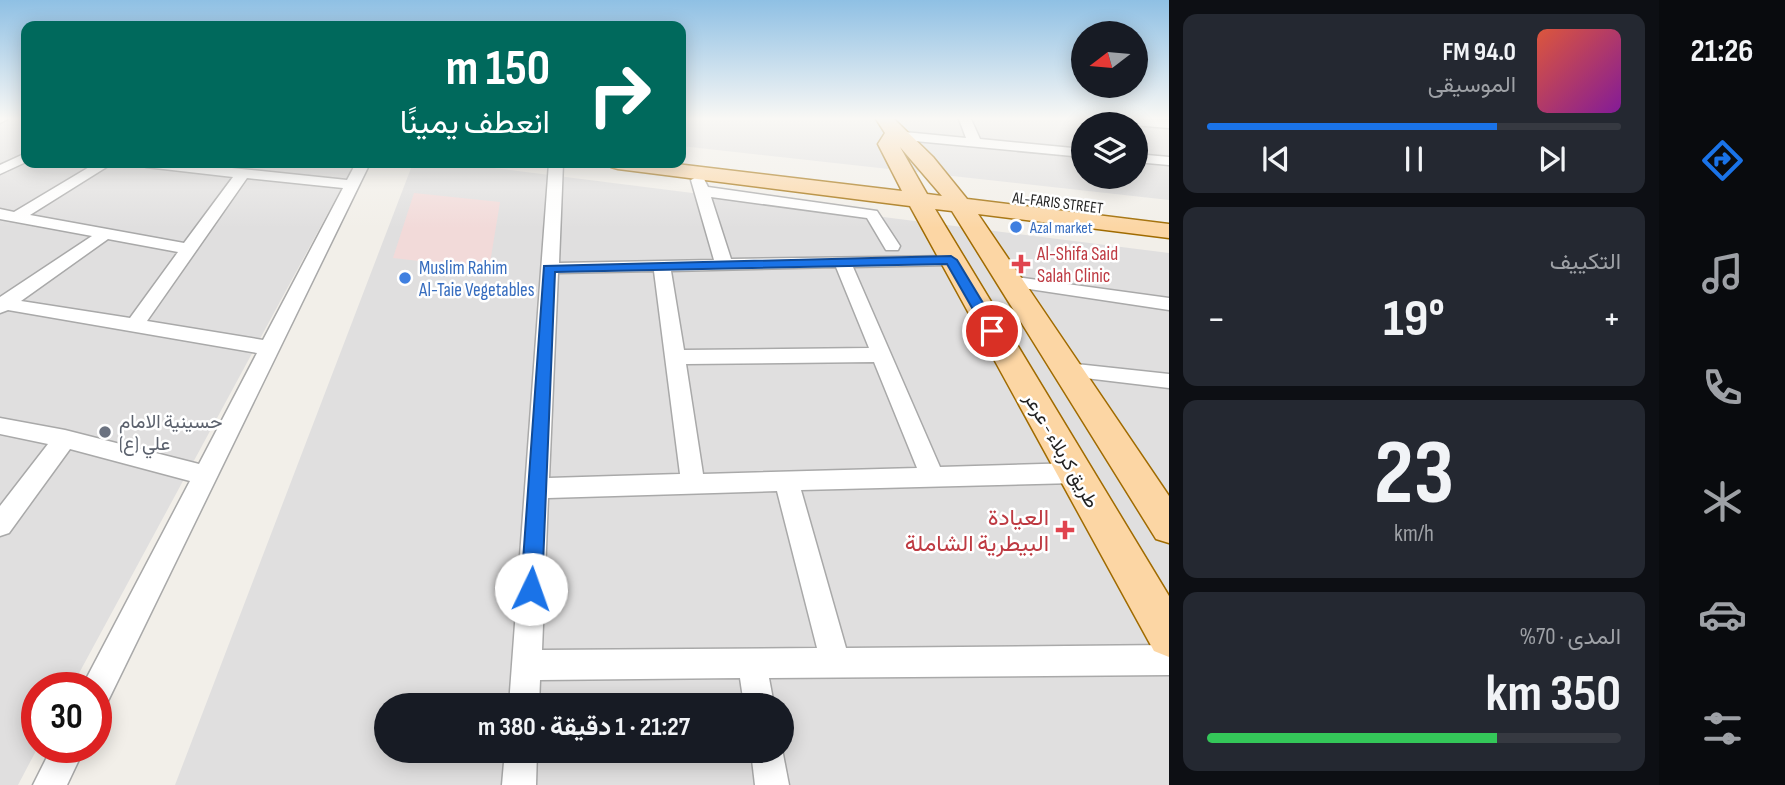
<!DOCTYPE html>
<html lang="ar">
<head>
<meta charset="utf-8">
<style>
	body { margin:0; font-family:"Sofia Sans Condensed",Vazirmatn,sans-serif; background:#242831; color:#f1f3f6; direction:rtl; height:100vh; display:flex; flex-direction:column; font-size:26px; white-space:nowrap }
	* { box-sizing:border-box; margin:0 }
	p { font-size:23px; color:#9ea1a6 }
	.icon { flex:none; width:38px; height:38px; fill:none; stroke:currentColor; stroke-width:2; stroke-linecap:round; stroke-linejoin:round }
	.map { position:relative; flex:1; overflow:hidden; direction:ltr }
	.side { display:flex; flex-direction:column; gap:14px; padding:14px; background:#0d0f14; width:490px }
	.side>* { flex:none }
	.hud { position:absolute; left:21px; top:21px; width:665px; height:147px; border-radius:14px; box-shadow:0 4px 18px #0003; direction:rtl; background:#00695c; color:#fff; overflow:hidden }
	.needle { width:46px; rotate:254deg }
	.tools { position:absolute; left:1071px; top:21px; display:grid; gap:14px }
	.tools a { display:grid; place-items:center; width:77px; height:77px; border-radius:50%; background:#171b24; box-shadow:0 4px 18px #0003; font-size:35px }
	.speed { position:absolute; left:21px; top:672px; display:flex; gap:14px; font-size:35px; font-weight:700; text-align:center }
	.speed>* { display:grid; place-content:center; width:91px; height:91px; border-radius:50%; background:#171b24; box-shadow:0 4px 18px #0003; line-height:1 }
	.speed .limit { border:10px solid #d22; background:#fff; color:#111 }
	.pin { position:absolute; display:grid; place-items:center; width:60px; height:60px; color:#fff; margin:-30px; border:4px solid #fff; border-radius:50%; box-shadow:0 2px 7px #0007 }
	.me { position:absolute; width:77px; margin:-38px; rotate:3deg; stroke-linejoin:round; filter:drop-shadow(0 0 5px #0008) }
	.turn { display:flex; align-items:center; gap:24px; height:147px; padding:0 21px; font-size:32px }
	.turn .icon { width:91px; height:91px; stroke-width:2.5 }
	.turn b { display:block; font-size:49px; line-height:60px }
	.big { font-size:52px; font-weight:700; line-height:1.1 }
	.side .card { flex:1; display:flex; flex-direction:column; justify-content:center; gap:10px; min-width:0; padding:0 24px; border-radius:14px; background:#242831 }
	.side .dial { align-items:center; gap:0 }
	.dial b { font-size:91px; line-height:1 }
	.song { display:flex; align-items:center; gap:21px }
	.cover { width:84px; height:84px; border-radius:10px; background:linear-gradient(135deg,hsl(10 70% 55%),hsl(290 70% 35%)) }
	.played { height:7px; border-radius:4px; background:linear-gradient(90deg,#1a73e8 70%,#363941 70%) }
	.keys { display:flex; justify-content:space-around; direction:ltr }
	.heat { display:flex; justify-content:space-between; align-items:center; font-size:38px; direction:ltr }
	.charge { height:10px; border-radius:5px; background:linear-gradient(90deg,#34c759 70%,#363941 0) }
	.trip { position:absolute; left:374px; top:693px; width:420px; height:70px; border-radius:35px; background:#171b24; box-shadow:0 4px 18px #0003; font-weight:700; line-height:70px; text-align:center; direction:rtl }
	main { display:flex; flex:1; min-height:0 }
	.dock { display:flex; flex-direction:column; width:126px; justify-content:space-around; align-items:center; background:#090b0e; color:#9ea1a6 }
	.dock .icon { width:49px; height:49px }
	.dock .selected { color:#1a73e8 }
	.dock b { font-size:32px; color:#f1f3f6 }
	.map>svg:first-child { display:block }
	.residential { fill:#e0dfdf; fill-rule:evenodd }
	.commercial { fill:#f2dad9 }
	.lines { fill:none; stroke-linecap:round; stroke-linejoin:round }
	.minor-casing { stroke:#a9a9a9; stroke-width:3 }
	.primary-casing { stroke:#a06b00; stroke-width:3 }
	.minor { fill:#fff; fill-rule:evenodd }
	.primary { fill:#fcd6a4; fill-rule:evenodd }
	.route { fill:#1a73e8; stroke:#114b97; stroke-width:2 }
	.shop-dot { fill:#3f7fe0; stroke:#fff; stroke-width:2.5 }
	.health-dot { fill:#e0444e; stroke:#fff; stroke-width:2.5 }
	.worship-dot { fill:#6b7280; stroke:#fff; stroke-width:2.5 }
	.labels { text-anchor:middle; stroke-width:5; stroke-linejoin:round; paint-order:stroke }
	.far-street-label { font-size:16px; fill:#222; stroke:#fff }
	.far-shop-label { font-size:16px; fill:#366cbe; stroke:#fff; text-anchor:start }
	.health-label { font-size:19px; fill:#be3a42; stroke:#fff; text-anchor:start }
	.shop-label { font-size:19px; fill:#366cbe; stroke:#fff; text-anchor:start }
	.worship-label { font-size:19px; fill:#5b616d; stroke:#fff; text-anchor:start }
	.street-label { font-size:19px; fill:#222; stroke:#fff }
	.near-health-label { font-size:23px; fill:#be3a42; stroke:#fff; text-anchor:end }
</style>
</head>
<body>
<main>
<nav class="dock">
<b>21:26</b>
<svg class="icon selected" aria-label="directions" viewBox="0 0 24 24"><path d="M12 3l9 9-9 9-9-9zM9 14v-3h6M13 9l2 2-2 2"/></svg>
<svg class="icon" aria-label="music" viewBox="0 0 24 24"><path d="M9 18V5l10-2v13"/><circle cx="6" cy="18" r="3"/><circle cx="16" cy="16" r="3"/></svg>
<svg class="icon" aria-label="phone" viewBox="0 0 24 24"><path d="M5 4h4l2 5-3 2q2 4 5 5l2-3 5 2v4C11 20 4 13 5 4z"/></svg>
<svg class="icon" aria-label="climate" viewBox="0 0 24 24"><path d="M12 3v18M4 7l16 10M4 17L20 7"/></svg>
<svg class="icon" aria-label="car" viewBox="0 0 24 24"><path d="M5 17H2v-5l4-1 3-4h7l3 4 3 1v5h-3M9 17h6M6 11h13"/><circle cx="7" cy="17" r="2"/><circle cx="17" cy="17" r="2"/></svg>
<svg class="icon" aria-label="filters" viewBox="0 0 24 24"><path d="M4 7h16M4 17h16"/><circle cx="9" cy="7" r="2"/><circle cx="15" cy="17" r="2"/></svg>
</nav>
<section class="side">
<div class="card">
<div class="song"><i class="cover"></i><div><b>94.0 FM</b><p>الموسيقى</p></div></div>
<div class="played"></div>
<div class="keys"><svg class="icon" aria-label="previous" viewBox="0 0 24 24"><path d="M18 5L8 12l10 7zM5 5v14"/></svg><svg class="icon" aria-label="pause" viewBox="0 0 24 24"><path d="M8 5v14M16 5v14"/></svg><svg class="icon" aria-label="next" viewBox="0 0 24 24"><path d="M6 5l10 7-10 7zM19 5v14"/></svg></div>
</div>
<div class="card"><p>التكييف</p>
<div class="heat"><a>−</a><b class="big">19°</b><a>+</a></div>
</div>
<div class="card dial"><b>23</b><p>km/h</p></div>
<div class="card"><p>المدى · 70%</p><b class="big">350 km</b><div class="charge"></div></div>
</section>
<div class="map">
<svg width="1169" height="785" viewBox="0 0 1169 785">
	<rect width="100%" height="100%" fill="#f2efe9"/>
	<!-- residential -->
	<g class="residential">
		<polygon points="0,119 26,119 26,163 355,163 71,688 37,688 38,747 18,785 0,785"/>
		<path d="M681 119H1169V200L681 146ZM1083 124H1136V177H1083Z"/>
		<path d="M413 163H455L1169 253V785H175ZM387 705H782V751H387Z"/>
	</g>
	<!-- commercial -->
	<polygon class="commercial" points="414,193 500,202 489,269 393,258"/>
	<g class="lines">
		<defs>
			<g id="minor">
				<polygon points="0,119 8,119 0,123"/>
				<polygon points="959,119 971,119 980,139 1083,149 1083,157 894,139 887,135 894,131 966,138"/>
				<polygon points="1104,119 1169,120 1169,128 1110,123"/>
				<polygon points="26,153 26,162 0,174 0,165"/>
				<polygon points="1136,154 1169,157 1169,165 1136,162"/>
				<path d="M96 163H113L30 215 184 243 233 177 146 167 139 163H183L347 180 356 163H370L107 703 96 707V688H83L85 681 190 481 70 449 9 533 0 536V506L48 444 0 434V418L65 430 199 464 257 353 8 310 0 313V297L92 236 0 219V209L14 212ZM247 178 343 188 263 340 147 321ZM108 239 178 252 130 318 21 301Z"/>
				<path d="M549 163H563L559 263 714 260 691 180 698 176 703 177 708 187 877 211 900 246 898 250H886L867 218 711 197 731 259 957 256 959 260 951 265 853 267 940 467 1076 463 1084 466 1088 473 1084 480 1076 483 801 490 846 648 1169 645V675L769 678 774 705H744L740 678 540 680 539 705H509ZM836 267 869 348 684 350 671 271ZM654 271 680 474 549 478 558 273ZM874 362 917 468 703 474 686 364ZM777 491 817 648 542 650 548 498Z"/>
				<polygon points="1009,276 1169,298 1169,310 1003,285 1000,281"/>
				<polygon points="1067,363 1169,374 1169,388 1060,375 1057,370 1060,365"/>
				<polygon points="52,747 85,747 67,785 33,785"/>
				<polygon points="782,749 789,785 755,785 751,751"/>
				<polygon points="505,751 537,751 536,785 502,785"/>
			</g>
			<path id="primary" d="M876 119H894L933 157 967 199 1169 224V238L978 214 1169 496V543L1156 539 952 211 935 209 1169 596V657L1154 651 910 206 618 169 611 167 608 163H668L902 191 878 144 885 133ZM900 147 942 196 927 194Z"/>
		</defs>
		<!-- minor casing -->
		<use href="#minor" class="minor-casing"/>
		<!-- primary casing -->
		<use href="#primary" class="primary-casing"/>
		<!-- minor -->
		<use href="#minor" class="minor"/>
		<!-- primary -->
		<use href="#primary" class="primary"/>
	</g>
	<!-- sky -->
	<linearGradient id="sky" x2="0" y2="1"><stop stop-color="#8fc0e4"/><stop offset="0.52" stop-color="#f9f8f5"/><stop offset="1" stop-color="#f9f8f5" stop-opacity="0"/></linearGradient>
	<rect width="1169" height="228" fill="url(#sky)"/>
	<!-- route -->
	<polygon class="route" points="951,256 957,260 1000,331 998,334 987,334 947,264 555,272 542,589 539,596 531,599 524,596 521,589 544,266"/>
	<!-- markers -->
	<g class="shop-dot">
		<circle cx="1016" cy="227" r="7"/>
		<circle cx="405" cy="278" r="7"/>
	</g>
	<g class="health-dot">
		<path d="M1017.5 253.5h7v7h7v7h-7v7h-7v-7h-7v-7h7z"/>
		<path d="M1061.5 519.5h7v7h7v7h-7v7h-7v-7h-7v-7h7z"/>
	</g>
	<circle class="worship-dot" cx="105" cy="432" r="7"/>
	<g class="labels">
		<!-- far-street labels -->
		<g class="far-street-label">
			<text transform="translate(1058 202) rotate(7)" y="6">AL-FARIS STREET</text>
		</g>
		<!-- far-shop labels -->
		<g class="far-shop-label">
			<text x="1030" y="233">Azal market</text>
		</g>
		<!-- health labels -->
		<g class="health-label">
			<text x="1037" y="260">Al-Shifa Said<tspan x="1037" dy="22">Salah Clinic</tspan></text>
		</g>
		<!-- shop labels -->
		<g class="shop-label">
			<text x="419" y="274">Muslim Rahim<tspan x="419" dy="22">Al-Taie Vegetables</tspan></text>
		</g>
		<!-- worship labels -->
		<g class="worship-label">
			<text x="119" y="428">حسينية الامام<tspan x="119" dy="22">علي (ع)</tspan></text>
		</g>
		<!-- street labels -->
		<g class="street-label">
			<text transform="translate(1062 450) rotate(60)" y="7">طريق كربلاء - عرعر</text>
		</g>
		<!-- near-health labels -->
		<g class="near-health-label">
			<text x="1049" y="525">العيادة<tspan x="1049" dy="26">البيطرية الشاملة</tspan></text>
		</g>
	</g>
</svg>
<div class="tools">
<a><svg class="needle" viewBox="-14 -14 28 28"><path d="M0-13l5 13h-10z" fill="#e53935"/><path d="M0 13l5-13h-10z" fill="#9ea1a6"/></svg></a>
<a><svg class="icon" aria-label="layers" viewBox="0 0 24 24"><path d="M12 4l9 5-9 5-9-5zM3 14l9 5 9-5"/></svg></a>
</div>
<div class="speed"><div class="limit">30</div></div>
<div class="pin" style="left:992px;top:331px;background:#d93025"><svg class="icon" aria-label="arrive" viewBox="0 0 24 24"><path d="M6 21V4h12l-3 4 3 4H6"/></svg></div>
<svg class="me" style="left:531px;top:589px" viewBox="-20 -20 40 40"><circle r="19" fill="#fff"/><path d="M0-13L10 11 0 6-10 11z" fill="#1a73e8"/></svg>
<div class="trip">21:27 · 1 دقيقة · 380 m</div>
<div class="hud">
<div class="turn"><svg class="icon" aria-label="right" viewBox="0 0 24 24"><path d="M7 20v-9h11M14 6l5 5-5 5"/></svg><div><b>150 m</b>انعطف يمينًا</div></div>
</div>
</div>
</main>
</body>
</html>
